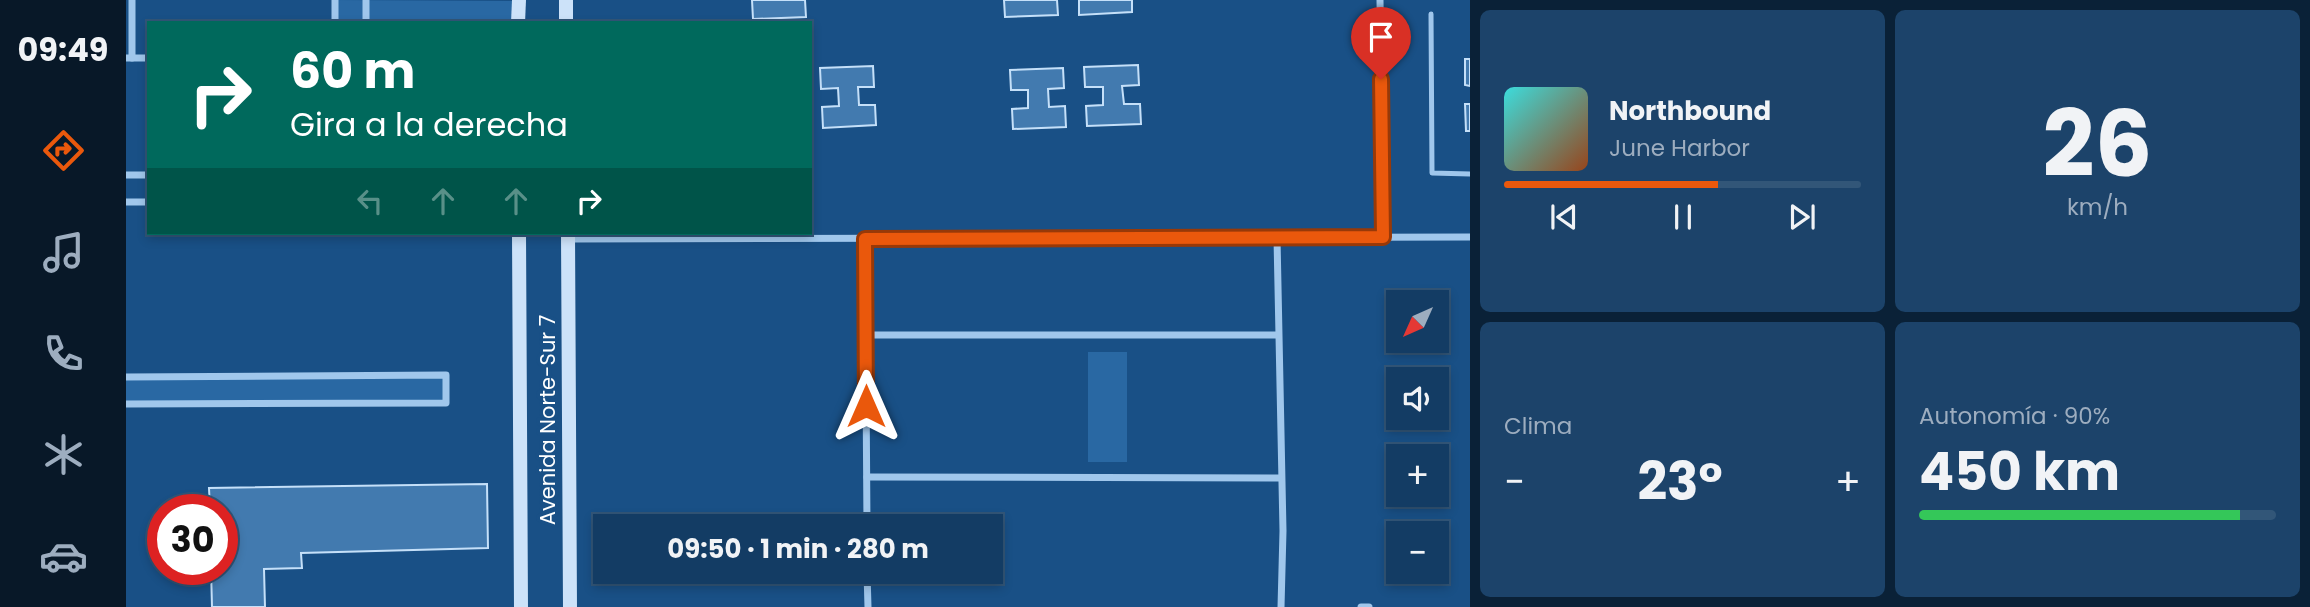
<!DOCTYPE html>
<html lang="es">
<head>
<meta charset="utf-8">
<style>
	body { margin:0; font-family:Poppins,sans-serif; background:#1c436a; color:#f1f3f6; height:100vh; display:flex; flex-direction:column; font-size:26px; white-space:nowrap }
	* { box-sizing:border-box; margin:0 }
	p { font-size:23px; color:#9dadbf }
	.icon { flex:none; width:38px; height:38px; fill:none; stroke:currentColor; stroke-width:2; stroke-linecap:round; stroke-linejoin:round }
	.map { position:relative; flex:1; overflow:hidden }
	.sheet { display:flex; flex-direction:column; gap:10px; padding:10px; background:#0a2137; width:840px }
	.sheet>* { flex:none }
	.top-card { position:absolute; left:21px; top:21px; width:665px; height:214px; border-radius:0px; box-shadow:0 4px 10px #0003,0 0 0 2px #325678; background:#00695c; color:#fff; overflow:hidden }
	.needle { width:46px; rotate:225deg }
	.fabs { position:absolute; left:1260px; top:290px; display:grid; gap:14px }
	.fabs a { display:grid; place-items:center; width:63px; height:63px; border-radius:0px; background:#133c64; box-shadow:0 4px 10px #0003,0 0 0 2px #325678; font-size:35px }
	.speed { position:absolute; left:21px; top:494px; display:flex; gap:14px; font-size:35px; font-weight:700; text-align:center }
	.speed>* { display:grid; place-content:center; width:91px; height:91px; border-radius:50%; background:#133c64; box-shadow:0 4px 10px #0003,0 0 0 2px #325678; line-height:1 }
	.speed .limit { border:10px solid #d22; background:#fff; color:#111 }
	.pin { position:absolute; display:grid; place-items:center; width:60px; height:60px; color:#fff; margin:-72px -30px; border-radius:50% 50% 50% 0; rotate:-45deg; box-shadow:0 0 7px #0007 }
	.pin .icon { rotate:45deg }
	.me { position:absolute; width:77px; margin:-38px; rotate:0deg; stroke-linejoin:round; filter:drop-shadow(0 0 5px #0008) }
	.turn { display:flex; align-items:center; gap:24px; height:147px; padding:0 28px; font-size:32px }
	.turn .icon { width:91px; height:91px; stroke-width:2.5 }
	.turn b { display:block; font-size:49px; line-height:60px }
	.lanes { display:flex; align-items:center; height:66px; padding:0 28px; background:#0003; justify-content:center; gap:35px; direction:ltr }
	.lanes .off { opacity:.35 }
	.big { font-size:52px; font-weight:700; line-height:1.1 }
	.sheet .tile { flex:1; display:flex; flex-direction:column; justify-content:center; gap:10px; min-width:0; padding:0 24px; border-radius:10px; background:#1c436a }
	.sheet .dial { align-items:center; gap:0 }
	.dial b { font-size:91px; line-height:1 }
	.song { display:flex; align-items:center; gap:21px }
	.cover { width:84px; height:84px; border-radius:10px; background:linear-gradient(135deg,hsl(180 70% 55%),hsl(20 70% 35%)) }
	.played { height:7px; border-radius:4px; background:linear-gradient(90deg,#ea580c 60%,#325678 60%) }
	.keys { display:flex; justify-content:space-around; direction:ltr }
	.heat { display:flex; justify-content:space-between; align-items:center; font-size:38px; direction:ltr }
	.charge { height:10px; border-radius:5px; background:linear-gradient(90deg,#34c759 90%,#325678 0) }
	.sheet .tiles { flex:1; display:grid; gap:10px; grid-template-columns:repeat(2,1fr) }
	.trip { position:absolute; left:467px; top:514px; width:410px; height:70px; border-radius:0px; background:#133c64; box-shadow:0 4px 10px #0003,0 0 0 2px #325678; font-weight:700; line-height:70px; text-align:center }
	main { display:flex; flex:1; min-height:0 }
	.menu { display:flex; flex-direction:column; width:126px; justify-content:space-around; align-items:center; background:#081828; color:#9dadbf }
	.menu .icon { width:49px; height:49px }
	.menu .active { color:#ea580c }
	.menu b { font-size:32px; color:#f1f3f6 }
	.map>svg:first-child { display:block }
	.green { fill:#2968a3 }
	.building { fill:#427aaf; stroke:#c5e0f9; stroke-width:2 }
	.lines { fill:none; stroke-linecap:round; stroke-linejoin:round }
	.service { stroke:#a0c7ec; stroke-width:5 }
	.minor { stroke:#a0c7ec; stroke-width:7 }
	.secondary { stroke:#cce2f9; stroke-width:14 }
	.route-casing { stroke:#983908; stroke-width:18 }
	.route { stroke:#ea580c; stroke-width:12 }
	.labels { text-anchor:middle; stroke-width:7; stroke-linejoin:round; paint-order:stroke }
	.street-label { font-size:21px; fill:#fff; stroke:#195086 }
</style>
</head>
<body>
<main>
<nav class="menu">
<b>09:49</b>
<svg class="icon active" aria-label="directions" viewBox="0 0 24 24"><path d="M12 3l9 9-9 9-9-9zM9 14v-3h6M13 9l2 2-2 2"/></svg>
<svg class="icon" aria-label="music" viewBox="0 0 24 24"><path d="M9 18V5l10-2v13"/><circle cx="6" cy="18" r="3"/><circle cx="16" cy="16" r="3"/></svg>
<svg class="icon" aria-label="phone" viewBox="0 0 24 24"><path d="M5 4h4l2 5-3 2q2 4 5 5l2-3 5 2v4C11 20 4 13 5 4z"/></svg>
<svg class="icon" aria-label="climate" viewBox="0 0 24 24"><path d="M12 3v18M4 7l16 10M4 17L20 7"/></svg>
<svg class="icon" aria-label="car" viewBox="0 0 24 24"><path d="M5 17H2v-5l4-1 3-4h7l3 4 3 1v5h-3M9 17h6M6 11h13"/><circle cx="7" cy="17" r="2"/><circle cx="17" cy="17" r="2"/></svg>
</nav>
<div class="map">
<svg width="1344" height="607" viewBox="0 0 1344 607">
	<rect width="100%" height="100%" fill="#195086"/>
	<!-- green -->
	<g class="green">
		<polygon points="209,0 393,1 392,23 209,23"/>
		<rect x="962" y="352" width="39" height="110"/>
		<polygon points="320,375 320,403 0,404 0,377"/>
	</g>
	<!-- building -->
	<g class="building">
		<polygon points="626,0 679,0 680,17 627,19"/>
		<polygon points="878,0 931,0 932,15 879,17"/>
		<polygon points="953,0 1006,0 1006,12 953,15"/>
		<polygon points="1339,59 1344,59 1344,86 1339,85"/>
		<polygon points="1012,65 1013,85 996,86 998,104 1014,104 1015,124 961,126 960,106 977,105 977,87 959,87 958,67"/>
		<polygon points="747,66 748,87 732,87 733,105 749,105 750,125 697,128 696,107 713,106 712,88 695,89 694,68"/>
		<polygon points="937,68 938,88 922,89 923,107 939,106 940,127 887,129 886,109 902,108 902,90 885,90 884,70"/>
		<polygon points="1339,104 1344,104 1344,131 1340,131"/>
		<polygon points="361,484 362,548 175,553 176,568 138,569 139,607 86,607 85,569 96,569 96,509 84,509 83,488"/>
	</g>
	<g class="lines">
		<!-- service -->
		<polyline class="service" points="1305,14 1306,173 1344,174"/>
		<!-- minor -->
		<g class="minor">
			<polyline points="6,0 6,58"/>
			<polyline points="1254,0 1257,237"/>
			<polyline points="209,23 209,0"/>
			<polyline points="240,23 240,0"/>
			<polyline points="0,58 23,58"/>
			<polyline points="0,175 23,175"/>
			<polyline points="0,202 23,202"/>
			<polyline points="739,238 741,527"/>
			<polyline points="1151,238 1157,531 1155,607"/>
			<polyline points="442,239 1344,237"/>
			<polyline points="740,335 1152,335"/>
			<polyline points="0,377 320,375 320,403 0,404"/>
			<polyline points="741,477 1155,478"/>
			<polyline points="741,572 742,607"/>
			<polyline points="1235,607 1243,607"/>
		</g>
		<!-- secondary -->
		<g class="secondary">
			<polyline points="440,0 440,23"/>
			<polyline points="392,23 393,0"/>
			<polyline points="393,233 395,607"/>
			<polyline points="442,233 444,607"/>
		</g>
	</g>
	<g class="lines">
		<defs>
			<polyline id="route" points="740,406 739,239 1257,237 1255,79"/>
		</defs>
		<!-- route casing -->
		<use href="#route" class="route-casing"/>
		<!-- route -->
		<use href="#route" class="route"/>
	</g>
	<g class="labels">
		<!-- street labels -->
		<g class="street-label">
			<text transform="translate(422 420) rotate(-90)" y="7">Avenida Norte-Sur 7</text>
		</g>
	</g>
</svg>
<div class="fabs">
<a><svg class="needle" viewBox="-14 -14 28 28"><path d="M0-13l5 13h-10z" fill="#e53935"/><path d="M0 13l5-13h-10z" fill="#9dadbf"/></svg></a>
<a><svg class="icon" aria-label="sound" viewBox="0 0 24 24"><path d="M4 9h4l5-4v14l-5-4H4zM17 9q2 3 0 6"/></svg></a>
<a>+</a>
<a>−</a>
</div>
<div class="speed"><div class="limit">30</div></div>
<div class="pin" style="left:1255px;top:79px;background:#d93025"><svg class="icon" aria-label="arrive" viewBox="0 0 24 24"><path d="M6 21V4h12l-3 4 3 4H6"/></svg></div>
<svg class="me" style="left:740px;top:406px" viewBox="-20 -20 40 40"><path d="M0-17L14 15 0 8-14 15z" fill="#ea580c" stroke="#fff" stroke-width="4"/></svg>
<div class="trip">09:50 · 1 min · 280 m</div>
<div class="top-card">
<div class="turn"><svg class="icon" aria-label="right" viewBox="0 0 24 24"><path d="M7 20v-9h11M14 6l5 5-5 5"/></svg><div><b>60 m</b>Gira a la derecha</div></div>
<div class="lanes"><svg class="icon off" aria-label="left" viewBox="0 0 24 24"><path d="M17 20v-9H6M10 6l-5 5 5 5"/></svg><svg class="icon off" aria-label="ahead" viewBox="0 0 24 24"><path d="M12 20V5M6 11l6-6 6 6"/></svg><svg class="icon off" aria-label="ahead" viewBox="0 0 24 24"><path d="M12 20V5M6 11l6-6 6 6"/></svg><svg class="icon" aria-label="right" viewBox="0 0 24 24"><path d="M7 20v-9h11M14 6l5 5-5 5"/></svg></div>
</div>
</div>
<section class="sheet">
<div class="tiles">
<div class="tile">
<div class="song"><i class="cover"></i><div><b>Northbound</b><p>June Harbor</p></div></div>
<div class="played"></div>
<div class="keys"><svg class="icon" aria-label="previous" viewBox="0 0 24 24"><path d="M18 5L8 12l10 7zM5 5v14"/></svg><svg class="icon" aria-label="pause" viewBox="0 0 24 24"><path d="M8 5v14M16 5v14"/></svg><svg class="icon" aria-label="next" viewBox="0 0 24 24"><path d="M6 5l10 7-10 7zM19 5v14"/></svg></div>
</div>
<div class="tile dial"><b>26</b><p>km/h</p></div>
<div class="tile"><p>Clima</p>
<div class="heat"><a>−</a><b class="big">23°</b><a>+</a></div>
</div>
<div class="tile"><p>Autonomía · 90%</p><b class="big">450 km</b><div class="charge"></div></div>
</div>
</section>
</main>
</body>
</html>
